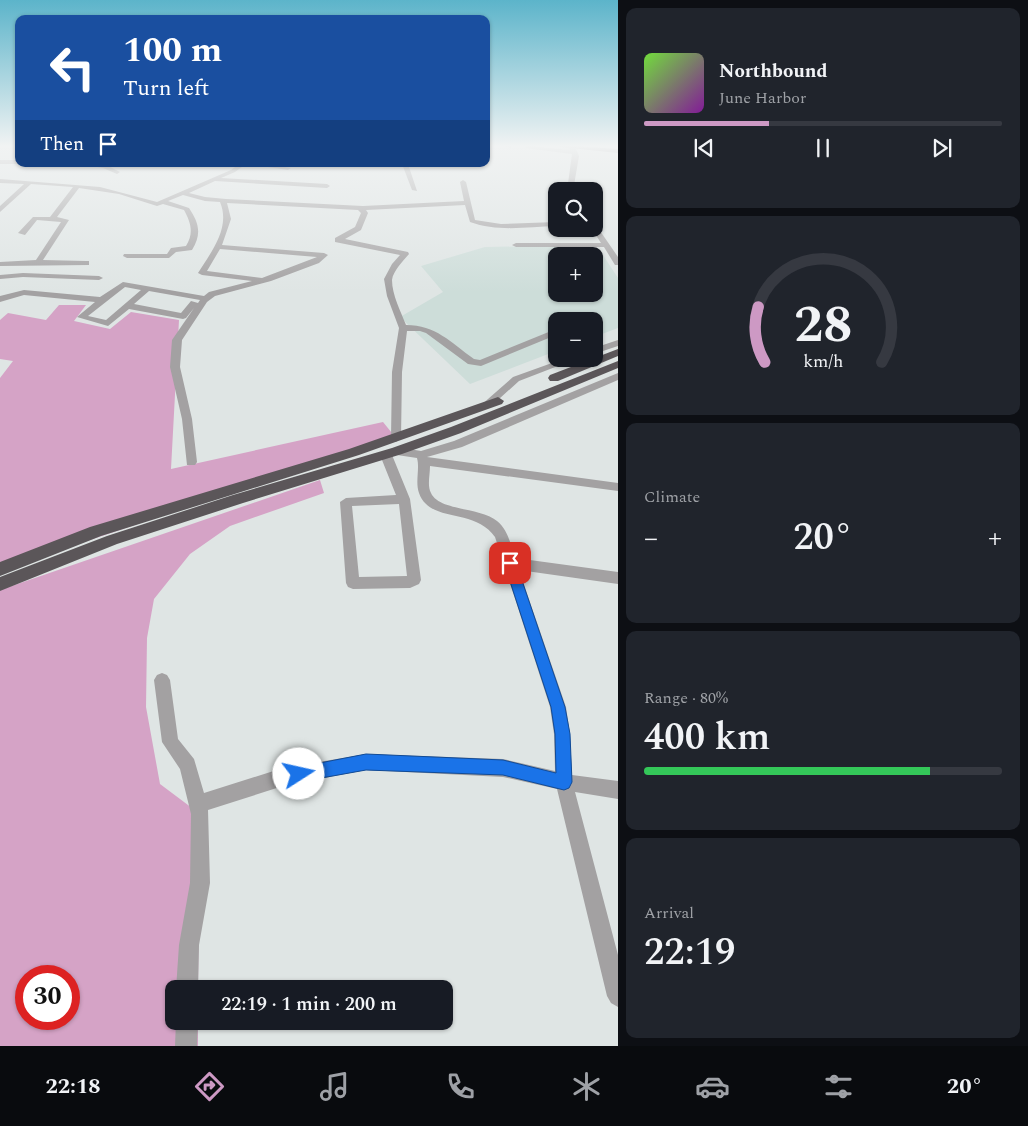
<!DOCTYPE html>
<html lang="en">
<head>
<meta charset="utf-8">
<style>
	body { margin:0; font-family:Spectral,serif; background:#20242c; color:#f1f3f6; height:100vh; display:flex; flex-direction:column; font-size:19px; white-space:nowrap }
	* { box-sizing:border-box; margin:0 }
	p { font-size:16px; color:#9ea1a6 }
	.icon { flex:none; width:28px; height:28px; fill:none; stroke:currentColor; stroke-width:2; stroke-linecap:round; stroke-linejoin:round }
	.map { position:relative; flex:1; overflow:hidden }
	.panel { display:flex; flex-direction:column; gap:8px; padding:8px; background:#0d0f14; width:410px }
	.panel>* { flex:none }
	.banner { position:absolute; left:15px; top:15px; width:475px; height:152px; border-radius:10px; box-shadow:0 1px 4px #0004; background:#1a4fa0; color:#fff; overflow:hidden }
	.controls { position:absolute; left:548px; top:182px; display:grid; gap:10px }
	.controls a { display:grid; place-items:center; width:55px; height:55px; border-radius:10px; background:#171b24; box-shadow:0 1px 4px #0004; font-size:25px }
	.speed { position:absolute; left:15px; top:965px; display:flex; gap:10px; font-size:25px; font-weight:700; text-align:center }
	.speed>* { display:grid; place-content:center; width:65px; height:65px; border-radius:50%; background:#171b24; box-shadow:0 1px 4px #0004; line-height:1 }
	.speed .limit { border:8px solid #d22; background:#fff; color:#111 }
	.pin { position:absolute; display:grid; place-items:center; width:42px; height:42px; color:#fff; margin:-21px; border-radius:10px; box-shadow:0 2px 8px #0006 }
	.me { position:absolute; width:55px; margin:-28px; rotate:80deg; stroke-linejoin:round; filter:drop-shadow(0 0 4px #0008) }
	.turn { display:flex; align-items:center; gap:18px; height:105px; padding:0 25px; font-size:22px }
	.turn .icon { width:65px; height:65px; stroke-width:2.5 }
	.turn b { display:block; font-size:35px; line-height:42px }
	.then { display:flex; align-items:center; height:48px; padding:0 25px; background:#0003; gap:10px; font-size:19px }
	.big { font-size:38px; font-weight:600; line-height:1.1 }
	.panel .card { flex:1; display:flex; flex-direction:column; justify-content:center; gap:8px; min-width:0; padding:0 18px; border-radius:10px; background:#20242c }
	.panel .dial { align-items:center; gap:0 }
	.dial svg { height:130px; overflow:visible; fill:none; stroke:#363941; stroke-width:7; stroke-linecap:round; text-anchor:middle }
	.dial text { fill:#f1f3f6; stroke:none }
	.song { display:flex; align-items:center; gap:15px }
	.cover { width:60px; height:60px; border-radius:8px; background:linear-gradient(135deg,hsl(100 70% 55%),hsl(290 70% 35%)) }
	.played { height:5px; border-radius:2px; background:linear-gradient(90deg,#cd99c4 35%,#363941 35%) }
	.keys { display:flex; justify-content:space-around; direction:ltr }
	.heat { display:flex; justify-content:space-between; align-items:center; font-size:28px; direction:ltr }
	.charge { height:8px; border-radius:4px; background:linear-gradient(90deg,#34c759 80%,#363941 0) }
	.trip { position:absolute; left:165px; top:980px; width:288px; height:50px; border-radius:10px; background:#171b24; box-shadow:0 1px 4px #0004; font-weight:600; line-height:50px; text-align:center }
	.tab-bar { display:flex; height:80px; justify-content:space-around; align-items:center; background:#090b0e; color:#9ea1a6 }
	.tab-bar .icon { width:35px; height:35px }
	.tab-bar .on { color:#cd99c4 }
	.tab-bar b { font-size:22px; color:#f1f3f6 }
	main { display:flex; flex:1; min-height:0 }
	.map>svg:first-child { display:block }
	.built { fill:#cdddd9; fill-rule:evenodd }
	.green { fill:#d5a3c6; fill-rule:evenodd }
	.lines { fill:none; stroke-linecap:round; stroke-linejoin:round }
	.minor { fill:#a3a1a2; fill-rule:evenodd }
	.major { fill:#6e696c; fill-rule:evenodd }
	.highway { fill:#5b5659; fill-rule:evenodd }
	.route { fill:#1a73e8; stroke:#114b97 }
</style>
</head>
<body>
<main>
<div class="map">
<svg width="618" height="1046" viewBox="0 0 618 1046">
	<rect width="100%" height="100%" fill="#dfe5e4"/>
	<!-- built -->
	<path class="built" d="M551 246 588 249 601 252 618 278V328L594 337V321H556V351L470 384 400 317 443 292 421 266 485 247ZM556 256H594V294H556Z"/>
	<!-- green -->
	<g class="green">
		<polygon points="59,305 86,305 74,321 110,329 131,312 179,320 171,469 383,422 396,438 0,570 0,378 13,361 0,359 0,320 8,313 46,320"/>
		<path d="M320 480 324 493 230 526 190 554 154 599 147 638 146 707 160 784 200 814 198 989H174V1021H198V1046H0V590ZM26 976H69V1019H26Z"/>
	</g>
	<g class="lines">
		<!-- minor -->
		<g class="minor">
			<polygon points="502,145 512,145 513,146 510,148"/>
			<polygon points="568,145 574,145 579,156 573,191 567,191 572,154 525,148 528,146 570,150"/>
			<rect x="0" y="160" width="19" height="4"/>
			<polygon points="81,164 104,164 120,172 117,174 103,168"/>
			<path d="M239 164H246L235 172 221 178 327 184 330 186 327 188 215 181 189 193 205 197 226 199 363 206 464 201 460 182 463 180 466 182 475 220 501 224 556 222V226C527 227 497 232 470 222L465 205 366 210 368 213 361 230 345 239 408 252 409 254C403 261 393 271 392 280 392 295 401 312 406 325 436 325 450 342 474 359L480 360 556 329V335L481 366 468 364 426 333 420 331H407L402 372 401 438 396 442 392 441 391 438 392 372 399 328 387 296 384 279 392 264 400 255 335 242V238L355 227 361 213 358 210 227 203 231 219 222 245 324 253 328 255 319 263 271 281 215 296 207 302 182 340 180 367 192 419 197 462 195 465H187L182 419 170 367 172 340 194 308 186 318 183 319 129 309 108 326 77 317 95 302 24 295 0 302V296L24 290 100 297 123 282 204 296 209 292 252 281 202 275 198 273C211 252 231 228 220 202L205 201 183 195 168 201 189 208C199 223 202 234 192 250L176 252 169 258H127L123 256 124 254H167L171 248 186 246C194 233 191 223 184 210L163 204 157 206 119 194 79 188 57 217 69 220 43 260 86 261H89V265L0 266V262L36 260 61 222 37 220 25 235 18 233 33 217H50L73 187 31 184 0 212V206L24 184 0 183V179L100 187 157 202 231 170ZM220 249 317 257 262 278 207 271ZM125 287 141 290 106 320 88 316ZM149 291 200 300 198 303 191 301 181 313 134 304Z"/>
			<polygon points="248,164 265,164 291,168 288,170"/>
			<polygon points="402,164 408,164 417,191 412,190"/>
			<polygon points="594,224 596,225 618,257 618,265 615,265 604,247 516,247 512,245 516,243 601,243 592,229"/>
			<polygon points="23,273 99,276 103,278 99,280 23,277 0,279 0,275"/>
			<polygon points="618,340 618,346 594,354 594,348"/>
			<polygon points="563,359 576,359 519,381 489,408 485,409 480,406 513,377"/>
			<path d="M618 373V380L462 447 427 457 618 483V491L430 466C430 475 427 486 431 493 439 511 480 507 497 521 508 530 511 545 515 558L618 572V584L519 570 566 707 570 734 572 775 618 781V799L575 792 618 955V1007L611 1003 607 996 557 789 503 777 366 770 283 786 208 810 210 883 199 945 198 989H176L179 945 190 883 191 814 180 769 162 742 154 680 157 675 162 673 167 675 170 680 178 739 194 759 204 793 283 768 366 754 503 759 555 771 554 734 550 707 495 537C474 507 430 524 419 493 415 482 420 469 417 458L397 455 391 451 397 447 421 451 454 441Z"/>
			<path d="M386 451 392 455 410 499 421 580 419 584 410 588 353 589 348 587 346 583 340 502 346 498 396 495 380 455ZM399 504 407 576 359 577 352 506Z"/>
			<polygon points="176,1021 198,1021 197,1046 175,1046"/>
		</g>
		<!-- major -->
		<polygon class="major" points="558,145 618,149 618,153 561,147"/>
		<!-- highway -->
		<g class="highway">
			<polygon points="618,349 618,356 558,381 550,381 548,378 550,375"/>
			<polygon points="618,361 618,368 461,433 402,454 243,503 117,544 0,591 0,577 107,536 233,495 392,448 451,427"/>
			<polygon points="498,397 504,401 502,404 359,455 101,536 0,576 0,562 90,527 349,449"/>
		</g>
	</g>
	<!-- sky -->
	<linearGradient id="sky" x2="0" y2="1"><stop stop-color="#5cb4ca"/><stop offset="0.5" stop-color="#f1f3f3"/><stop offset="1" stop-color="#f1f3f3" stop-opacity="0"/></linearGradient>
	<rect width="618" height="292" fill="url(#sky)"/>
	<!-- route -->
	<polygon class="route" points="510,558 515,560 516,563 565,707 570,734 572,782 569,788 564,790 503,775 366,770 299,782 293,780 291,774 293,769 299,767 366,754 503,760 556,773 555,734 551,707 504,563 506,560"/>
</svg>
<div class="controls">
<a><svg class="icon" aria-label="search" viewBox="0 0 24 24"><circle cx="10" cy="10" r="6"/><path d="M15 15l6 6"/></svg></a>
<a>+</a>
<a>−</a>
</div>
<div class="speed"><div class="limit">30</div></div>
<div class="pin" style="left:510px;top:563px;background:#d93025"><svg class="icon" aria-label="arrive" viewBox="0 0 24 24"><path d="M6 21V4h12l-3 4 3 4H6"/></svg></div>
<svg class="me" style="left:299px;top:774px" viewBox="-20 -20 40 40"><circle r="19" fill="#fff"/><path d="M0-13L10 11 0 6-10 11z" fill="#1a73e8"/></svg>
<div class="trip">22:19 · 1 min · 200 m</div>
<div class="banner">
<div class="turn"><svg class="icon" aria-label="left" viewBox="0 0 24 24"><path d="M17 20v-9H6M10 6l-5 5 5 5"/></svg><div><b>100 m</b>Turn left</div></div>
<div class="then">Then<svg class="icon" aria-label="arrive" viewBox="0 0 24 24"><path d="M6 21V4h12l-3 4 3 4H6"/></svg></div>
</div>
</div>
<section class="panel">
<div class="card">
<div class="song"><i class="cover"></i><div><b>Northbound</b><p>June Harbor</p></div></div>
<div class="played"></div>
<div class="keys"><svg class="icon" aria-label="previous" viewBox="0 0 24 24"><path d="M18 5L8 12l10 7zM5 5v14"/></svg><svg class="icon" aria-label="pause" viewBox="0 0 24 24"><path d="M8 5v14M16 5v14"/></svg><svg class="icon" aria-label="next" viewBox="0 0 24 24"><path d="M6 5l10 7-10 7zM19 5v14"/></svg></div>
</div>
<div class="card dial"><svg viewBox="0 0 100 80">
<path d="M14 69A42 42 0 1 1 86 69"/>
<path d="M14 69A42 42 0 0 1 10 35" stroke="#cd99c4"/>
<text x="50" y="56" font-size="32" font-weight="700">28</text>
<text x="50" y="72" font-size="11">km/h</text>
</svg></div>
<div class="card"><p>Climate</p>
<div class="heat"><a>−</a><b class="big">20°</b><a>+</a></div>
</div>
<div class="card"><p>Range · 80%</p><b class="big">400 km</b><div class="charge"></div></div>
<div class="card"><p>Arrival</p><b class="big">22:19</b></div>
</section>
</main>
<nav class="tab-bar">
<b>22:18</b>
<svg class="icon on" aria-label="directions" viewBox="0 0 24 24"><path d="M12 3l9 9-9 9-9-9zM9 14v-3h6M13 9l2 2-2 2"/></svg>
<svg class="icon" aria-label="music" viewBox="0 0 24 24"><path d="M9 18V5l10-2v13"/><circle cx="6" cy="18" r="3"/><circle cx="16" cy="16" r="3"/></svg>
<svg class="icon" aria-label="phone" viewBox="0 0 24 24"><path d="M5 4h4l2 5-3 2q2 4 5 5l2-3 5 2v4C11 20 4 13 5 4z"/></svg>
<svg class="icon" aria-label="climate" viewBox="0 0 24 24"><path d="M12 3v18M4 7l16 10M4 17L20 7"/></svg>
<svg class="icon" aria-label="car" viewBox="0 0 24 24"><path d="M5 17H2v-5l4-1 3-4h7l3 4 3 1v5h-3M9 17h6M6 11h13"/><circle cx="7" cy="17" r="2"/><circle cx="17" cy="17" r="2"/></svg>
<svg class="icon" aria-label="filters" viewBox="0 0 24 24"><path d="M4 7h16M4 17h16"/><circle cx="9" cy="7" r="2"/><circle cx="15" cy="17" r="2"/></svg>
<b>20°</b>
</nav>
</body>
</html>
